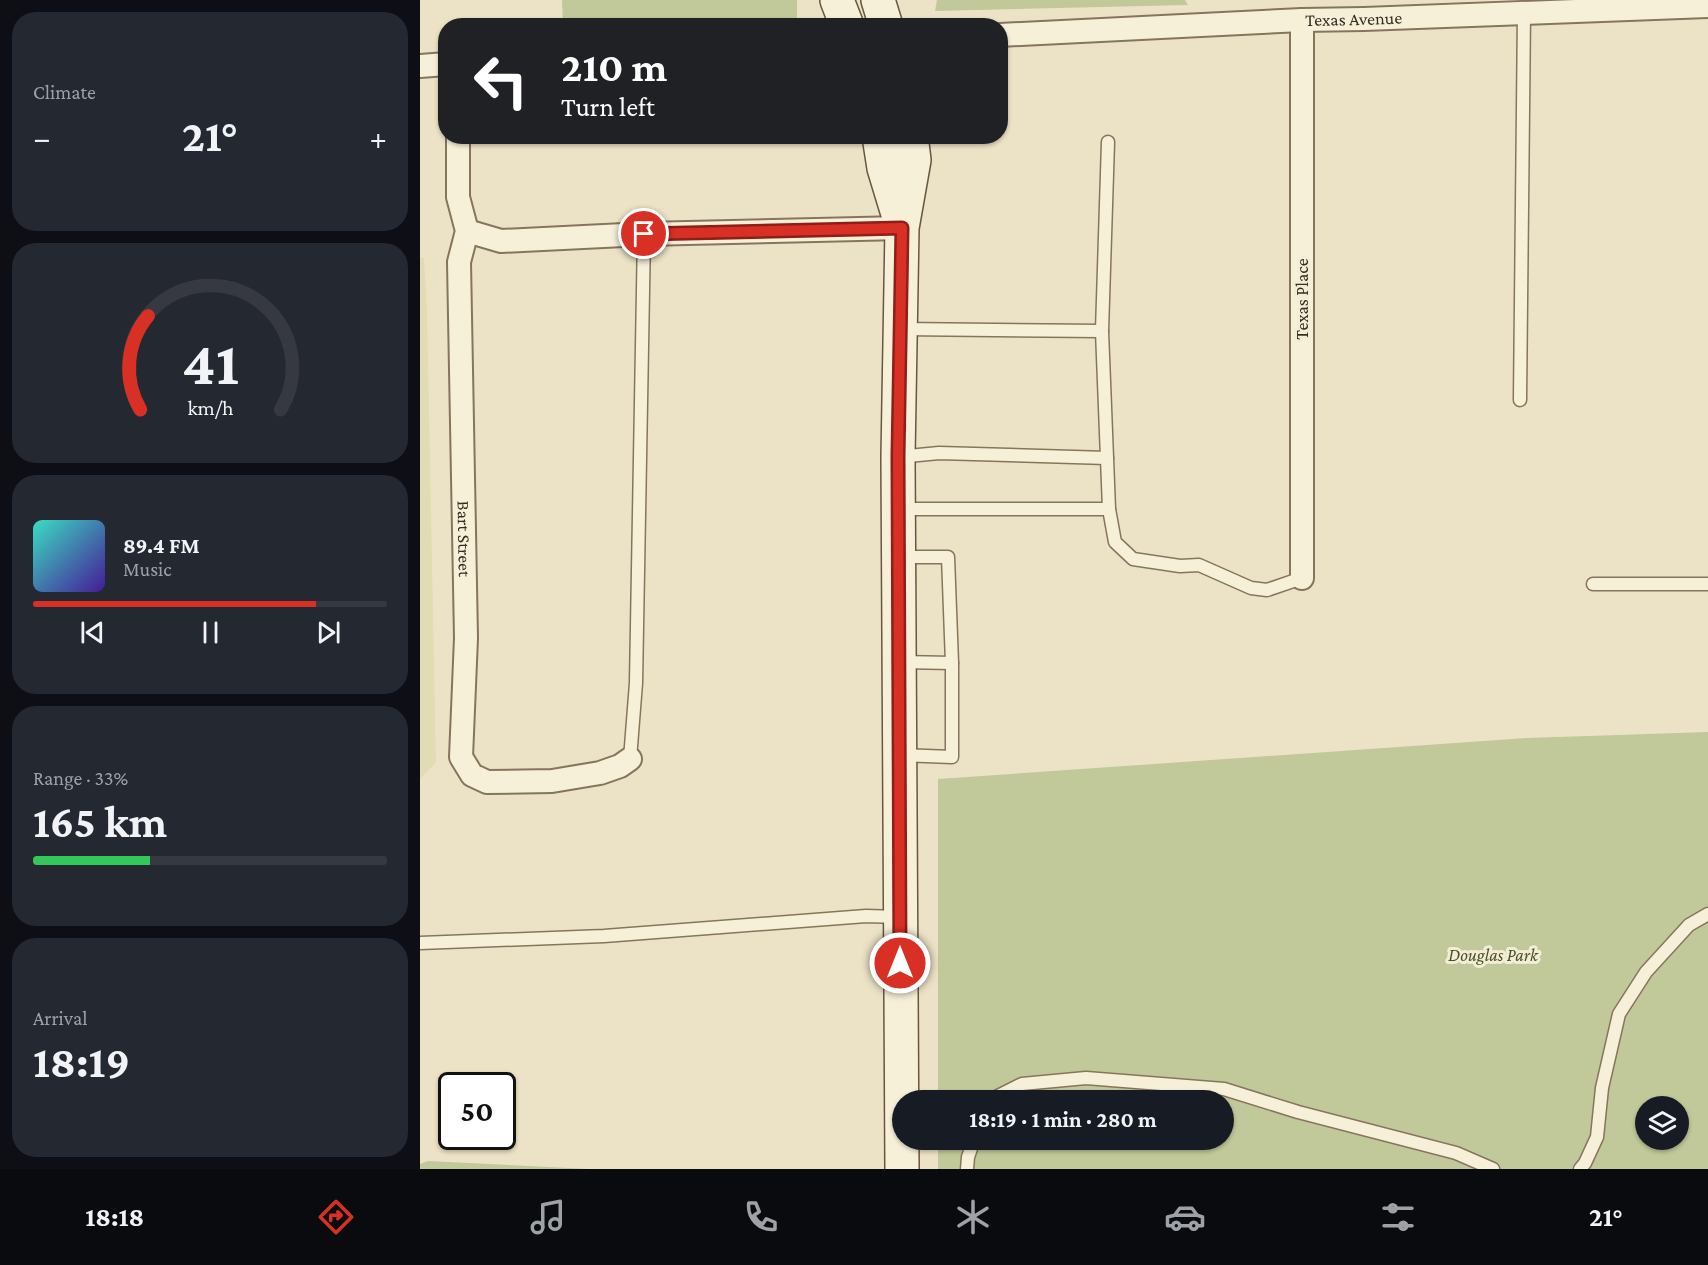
<!DOCTYPE html>
<html lang="en">
<head>
<meta charset="utf-8">
<style>
	body { margin:0; font-family:"Crimson Pro",serif; background:#242831; color:#f1f3f6; height:100vh; display:flex; flex-direction:column; font-size:22px; white-space:nowrap }
	* { box-sizing:border-box; margin:0 }
	p { font-size:20px; color:#9ea1a6 }
	.icon { flex:none; width:33px; height:33px; fill:none; stroke:currentColor; stroke-width:2; stroke-linecap:round; stroke-linejoin:round }
	.map { position:relative; flex:1; overflow:hidden }
	.side { display:flex; flex-direction:column; gap:12px; padding:12px; background:#0d0f14; width:420px }
	.side>* { flex:none }
	.hud { position:absolute; left:18px; top:18px; width:570px; height:126px; border-radius:24px; box-shadow:0 2px 4px #0004; background:#202124; color:#fff; overflow:hidden }
	.tools { position:absolute; left:1215px; top:1096px; display:grid; gap:12px }
	.tools a { display:grid; place-items:center; width:54px; height:54px; border-radius:50%; background:#171b24; box-shadow:0 2px 4px #0004; font-size:30px }
	.speed { position:absolute; left:18px; top:1072px; display:flex; gap:12px; font-size:30px; font-weight:700; text-align:center }
	.speed>* { display:grid; place-content:center; width:78px; height:78px; border-radius:50%; background:#171b24; box-shadow:0 2px 4px #0004; line-height:1 }
	.speed .limit { border:3px solid #111; border-radius:9px; background:#fff; color:#111 }
	.pin { position:absolute; display:grid; place-items:center; width:51px; height:51px; color:#fff; margin:-26px; border:3px solid #fff; border-radius:50%; box-shadow:0 2px 6px #0007 }
	.me { position:absolute; width:66px; margin:-33px; rotate:0deg; stroke-linejoin:round; filter:drop-shadow(0 0 4px #0008) }
	.turn { display:flex; align-items:center; gap:21px; height:126px; padding:0 24px; font-size:27px }
	.turn .icon { width:78px; height:78px; stroke-width:2.5 }
	.turn b { display:block; font-size:42px; line-height:51px }
	.big { font-size:45px; font-weight:700; line-height:1.1 }
	.side .card { flex:1; display:flex; flex-direction:column; justify-content:center; gap:9px; min-width:0; padding:0 21px; border-radius:24px; background:#242831 }
	.side .dial { align-items:center; gap:0 }
	.dial svg { height:156px; overflow:visible; fill:none; stroke:#363941; stroke-width:7; stroke-linecap:round; text-anchor:middle }
	.dial text { fill:#f1f3f6; stroke:none }
	.song { display:flex; align-items:center; gap:18px }
	.cover { width:72px; height:72px; border-radius:9px; background:linear-gradient(135deg,hsl(170 70% 55%),hsl(260 70% 35%)) }
	.played { height:6px; border-radius:3px; background:linear-gradient(90deg,#d93025 80%,#363941 80%) }
	.keys { display:flex; justify-content:space-around; direction:ltr }
	.heat { display:flex; justify-content:space-between; align-items:center; font-size:33px; direction:ltr }
	.charge { height:9px; border-radius:4px; background:linear-gradient(90deg,#34c759 33%,#363941 0) }
	.trip { position:absolute; left:472px; top:1090px; width:342px; height:60px; border-radius:30px; background:#171b24; box-shadow:0 2px 4px #0004; font-weight:700; line-height:60px; text-align:center }
	.tab-bar { display:flex; height:96px; justify-content:space-around; align-items:center; background:#090b0e; color:#9ea1a6 }
	.tab-bar .icon { width:42px; height:42px }
	.tab-bar .selected { color:#d93025 }
	.tab-bar b { font-size:27px; color:#f1f3f6 }
	main { display:flex; flex:1; min-height:0 }
	.map>svg:first-child { display:block }
	.farmland { fill:#e1dcb4 }
	.green { fill:#c1c99a; fill-rule:evenodd }
	.lines { fill:none; stroke-linecap:round; stroke-linejoin:round }
	.service-casing { stroke:#86755d; stroke-width:15 }
	.minor-casing { stroke:#86755d; stroke-width:26 }
	.secondary-casing { stroke:#685640; stroke-width:36 }
	.service { stroke:#f7f0d9; stroke-width:12 }
	.minor { stroke:#f7f0d9; stroke-width:22 }
	.secondary { stroke:#f7f0d9; stroke-width:33 }
	.route-casing { stroke:#8d1f18; stroke-width:15 }
	.route { stroke:#d93025; stroke-width:10 }
	.labels { text-anchor:middle; stroke-width:6; stroke-linejoin:round; paint-order:stroke }
	.street-label { font-size:18px; fill:#372c20; stroke:#f3edd5 }
	.park-label { font-size:18px; font-style:italic; fill:#455228; stroke:#f3edd5 }
</style>
</head>
<body>
<main>
<section class="side">
<div class="card"><p>Climate</p>
<div class="heat"><a>−</a><b class="big">21°</b><a>+</a></div>
</div>
<div class="card dial"><svg viewBox="0 0 100 80">
<path d="M14 69A42 42 0 1 1 86 69"/>
<path d="M14 69A42 42 0 0 1 18 21" stroke="#d93025"/>
<text x="50" y="56" font-size="32" font-weight="700">41</text>
<text x="50" y="72" font-size="11">km/h</text>
</svg></div>
<div class="card">
<div class="song"><i class="cover"></i><div><b>89.4 FM</b><p>Music</p></div></div>
<div class="played"></div>
<div class="keys"><svg class="icon" aria-label="previous" viewBox="0 0 24 24"><path d="M18 5L8 12l10 7zM5 5v14"/></svg><svg class="icon" aria-label="pause" viewBox="0 0 24 24"><path d="M8 5v14M16 5v14"/></svg><svg class="icon" aria-label="next" viewBox="0 0 24 24"><path d="M6 5l10 7-10 7zM19 5v14"/></svg></div>
</div>
<div class="card"><p>Range · 33%</p><b class="big">165 km</b><div class="charge"></div></div>
<div class="card"><p>Arrival</p><b class="big">18:19</b></div>
</section>
<div class="map">
<svg width="1288" height="1169" viewBox="0 0 1288 1169">
	<rect width="100%" height="100%" fill="#ece3c6"/>
	<!-- farmland -->
	<polygon class="farmland" points="4,257 7,311 16,762 0,779 0,258"/>
	<!-- green -->
	<g class="green">
		<polygon points="142,0 377,0 377,23 348,26 143,25"/>
		<polygon points="517,0 765,0 768,5 515,11"/>
		<path d="M1288 732V1169H518V1140H804V1101H518V779L1107 738ZM1226 1107H1258V1140H1226Z"/>
		<polygon points="8,1161 169,1169 0,1169 0,1164"/>
	</g>
	<g class="lines">
		<defs>
			<g id="service">
				<polyline points="688,142 682,331 689,509 695,542 713,559 760,566 779,565 831,588 847,590 882,578"/>
				<polyline points="481,329 682,331"/>
				<polyline points="1100,400 1104,12"/>
				<polyline points="478,457 519,453 687,458"/>
				<polyline points="479,509 689,509"/>
				<polyline points="480,557 528,557 532,663 481,662"/>
				<polyline points="1173,584 1288,584"/>
				<polyline points="480,755 532,757 532,663"/>
				<polyline points="210,759 216,683 224,234"/>
				<polyline points="0,943 184,936 446,916 479,917"/>
				<polyline points="572,1101 574,1098 602,1084 666,1078 804,1089 878,1112 1036,1153 1073,1169"/>
				<polyline points="547,1169 548,1157 554,1140"/>
				<polyline points="1160,1169 1165,1163 1177,1137 1182,1088 1199,1014 1226,972 1269,925 1288,914"/>
			</g>
			<g id="minor">
				<polyline points="882,20 882,578"/>
				<path id="s1" d="M580 35 882 20 944 19 1288 6"/>
				<polyline points="0,66 26,64"/>
				<path id="s2" d="M38 136V197L47 231 39 262 46 638 41 757 52 775 67 782 132 781 180 773 200 766 210 759"/>
				<polyline points="47,231 81,241 224,234 482,228"/>
			</g>
			<g id="secondary">
				<polyline points="417,0 427,26"/>
				<polyline points="458,0 466,26"/>
				<polyline points="459,136 464,168 481,224"/>
				<polyline points="482,1169 478,457 482,228 494,160 491,136"/>
			</g>
		</defs>
		<!-- service casing -->
		<use href="#service" class="service-casing"/>
		<!-- minor casing -->
		<use href="#minor" class="minor-casing"/>
		<!-- secondary casing -->
		<use href="#secondary" class="secondary-casing"/>
		<!-- service -->
		<use href="#service" class="service"/>
		<!-- minor -->
		<use href="#minor" class="minor"/>
		<!-- secondary -->
		<use href="#secondary" class="secondary"/>
	</g>
	<g class="lines">
		<defs>
			<polyline id="route" points="224,234 482,228 478,456 480,963"/>
		</defs>
		<!-- route casing -->
		<use href="#route" class="route-casing"/>
		<!-- route -->
		<use href="#route" class="route"/>
	</g>
	<g class="labels">
		<!-- street labels -->
		<g class="street-label">
			<text dy="6" stroke="none"><textPath href="#s1" startOffset="354">Texas Avenue</textPath></text>
			<text transform="translate(882 299) rotate(-90)" y="6">Texas Place</text>
			<text dy="6" stroke="none"><textPath href="#s2" startOffset="405">Bart Street</textPath></text>
		</g>
		<!-- park labels -->
		<g class="park-label">
			<text x="1073" y="961">Douglas Park</text>
		</g>
	</g>
</svg>
<div class="tools">
<a><svg class="icon" aria-label="layers" viewBox="0 0 24 24"><path d="M12 4l9 5-9 5-9-5zM3 14l9 5 9-5"/></svg></a>
</div>
<div class="speed"><div class="limit">50</div></div>
<div class="pin" style="left:224px;top:234px;background:#d93025"><svg class="icon" aria-label="arrive" viewBox="0 0 24 24"><path d="M6 21V4h12l-3 4 3 4H6"/></svg></div>
<svg class="me" style="left:480px;top:963px" viewBox="-20 -20 40 40"><circle r="17" fill="#d93025" stroke="#fff" stroke-width="3"/><path d="M0-11L8 9 0 5-8 9z" fill="#fff"/></svg>
<div class="trip">18:19 · 1 min · 280 m</div>
<div class="hud">
<div class="turn"><svg class="icon" aria-label="left" viewBox="0 0 24 24"><path d="M17 20v-9H6M10 6l-5 5 5 5"/></svg><div><b>210 m</b>Turn left</div></div>
</div>
</div>
</main>
<nav class="tab-bar">
<b>18:18</b>
<svg class="icon selected" aria-label="directions" viewBox="0 0 24 24"><path d="M12 3l9 9-9 9-9-9zM9 14v-3h6M13 9l2 2-2 2"/></svg>
<svg class="icon" aria-label="music" viewBox="0 0 24 24"><path d="M9 18V5l10-2v13"/><circle cx="6" cy="18" r="3"/><circle cx="16" cy="16" r="3"/></svg>
<svg class="icon" aria-label="phone" viewBox="0 0 24 24"><path d="M5 4h4l2 5-3 2q2 4 5 5l2-3 5 2v4C11 20 4 13 5 4z"/></svg>
<svg class="icon" aria-label="climate" viewBox="0 0 24 24"><path d="M12 3v18M4 7l16 10M4 17L20 7"/></svg>
<svg class="icon" aria-label="car" viewBox="0 0 24 24"><path d="M5 17H2v-5l4-1 3-4h7l3 4 3 1v5h-3M9 17h6M6 11h13"/><circle cx="7" cy="17" r="2"/><circle cx="17" cy="17" r="2"/></svg>
<svg class="icon" aria-label="filters" viewBox="0 0 24 24"><path d="M4 7h16M4 17h16"/><circle cx="9" cy="7" r="2"/><circle cx="15" cy="17" r="2"/></svg>
<b>21°</b>
</nav>
</body>
</html>
